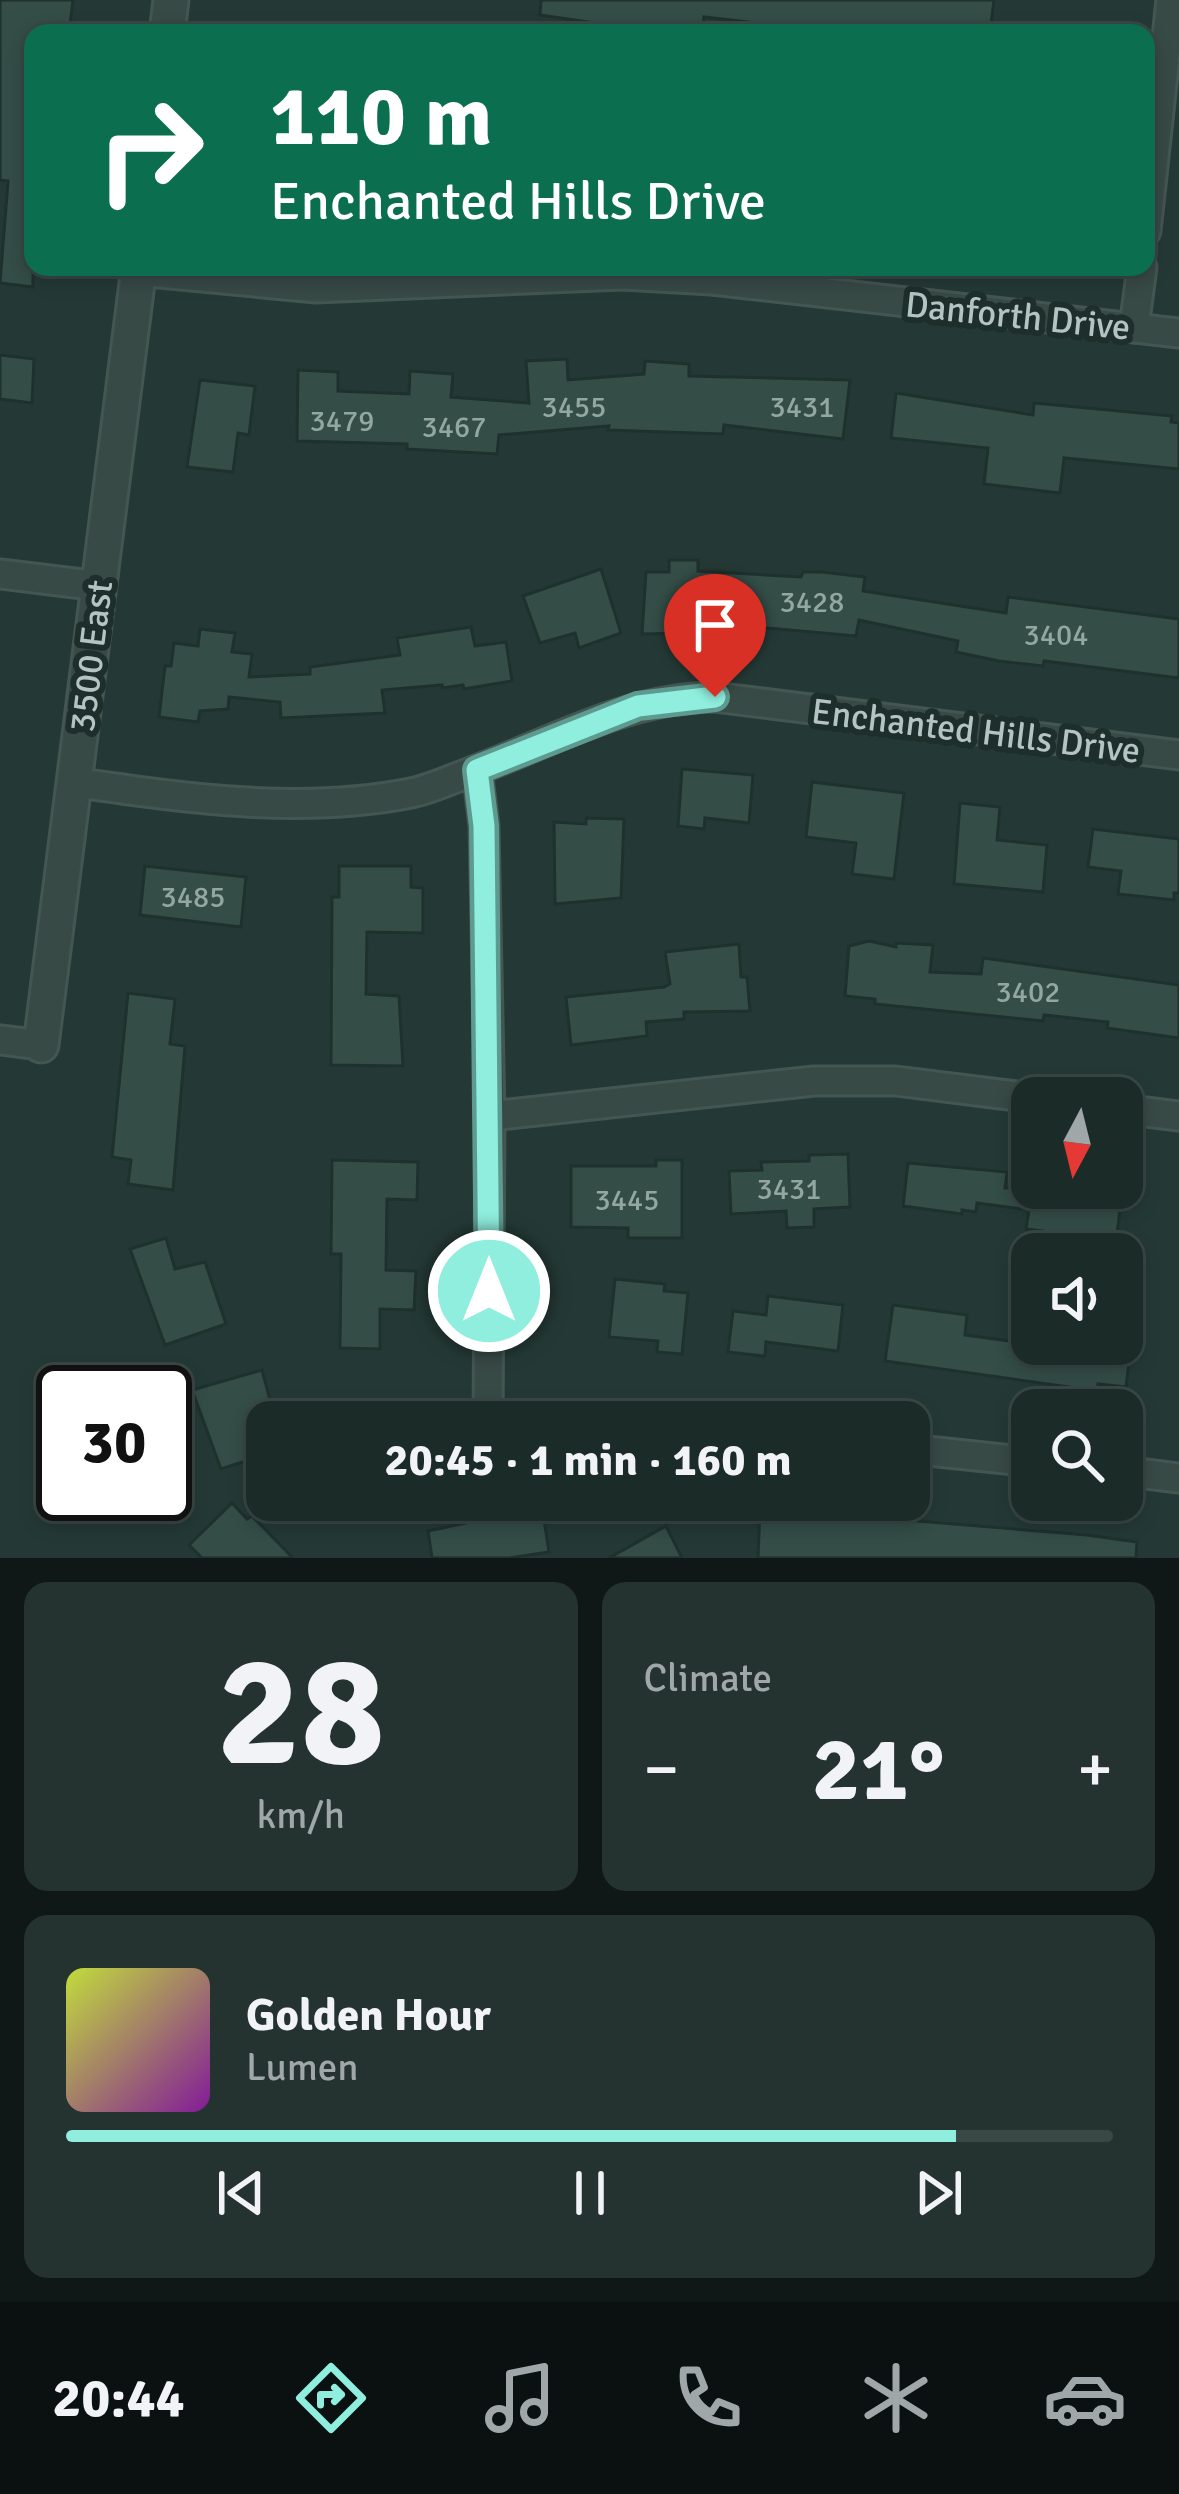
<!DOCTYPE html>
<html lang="en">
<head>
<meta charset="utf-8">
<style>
	body { margin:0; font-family:Signika,sans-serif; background:#243330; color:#f1f3f6; height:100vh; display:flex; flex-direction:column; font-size:45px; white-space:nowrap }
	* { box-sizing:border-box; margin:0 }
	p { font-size:39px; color:#a0a7a8 }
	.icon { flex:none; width:66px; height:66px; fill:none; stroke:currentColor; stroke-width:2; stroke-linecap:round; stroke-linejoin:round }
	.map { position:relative; height:1558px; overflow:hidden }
	.details { display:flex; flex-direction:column; gap:24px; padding:24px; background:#0f1816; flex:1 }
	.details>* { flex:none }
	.top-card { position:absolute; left:24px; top:24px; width:1131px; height:252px; border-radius:24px; box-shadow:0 6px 18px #0003,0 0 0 3px #394745; background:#0b6e4f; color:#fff; overflow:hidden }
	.needle { width:78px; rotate:187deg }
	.buttons { position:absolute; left:1011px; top:1077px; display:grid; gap:24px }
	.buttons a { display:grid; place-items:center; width:132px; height:132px; border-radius:24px; background:#1b2b28; box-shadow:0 6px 18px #0003,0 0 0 3px #394745; font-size:60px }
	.speed { position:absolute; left:36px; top:1365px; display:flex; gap:24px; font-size:60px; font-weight:700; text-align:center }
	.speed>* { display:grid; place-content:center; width:156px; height:156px; border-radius:50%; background:#1b2b28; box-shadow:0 6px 18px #0003,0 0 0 3px #394745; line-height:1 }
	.speed .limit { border:6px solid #111; border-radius:18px; background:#fff; color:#111 }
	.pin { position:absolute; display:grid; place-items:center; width:102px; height:102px; color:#fff; margin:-123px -51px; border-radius:50% 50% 50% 0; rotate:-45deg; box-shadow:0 0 12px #0007 }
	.pin .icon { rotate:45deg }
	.me { position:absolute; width:132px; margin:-66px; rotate:0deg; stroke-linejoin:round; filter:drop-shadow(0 0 9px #0008) }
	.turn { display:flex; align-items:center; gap:42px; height:252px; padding:0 48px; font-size:54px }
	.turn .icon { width:156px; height:156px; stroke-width:2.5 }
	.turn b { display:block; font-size:84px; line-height:102px }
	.big { font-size:90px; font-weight:700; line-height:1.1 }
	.details .tile { flex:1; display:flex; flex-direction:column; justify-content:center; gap:18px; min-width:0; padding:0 42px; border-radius:24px; background:#243330 }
	.details .dial { align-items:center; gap:0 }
	.dial b { font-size:156px; line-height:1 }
	.song { display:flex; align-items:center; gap:36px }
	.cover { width:144px; height:144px; border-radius:18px; background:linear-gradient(135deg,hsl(70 70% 55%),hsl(290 70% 35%)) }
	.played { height:12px; border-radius:6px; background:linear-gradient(90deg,#8feedd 85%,#394745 85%) }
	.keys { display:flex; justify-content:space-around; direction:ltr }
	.heat { display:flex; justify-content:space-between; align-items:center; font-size:66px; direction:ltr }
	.details .tiles { flex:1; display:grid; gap:24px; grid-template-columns:1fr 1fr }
	.tile:last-child { grid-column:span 2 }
	.trip { position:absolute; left:246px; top:1401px; width:684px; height:120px; border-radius:24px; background:#1b2b28; box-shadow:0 6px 18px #0003,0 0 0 3px #394745; font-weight:700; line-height:120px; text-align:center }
	.tab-bar { display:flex; height:192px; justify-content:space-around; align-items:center; background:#0b1110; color:#a0a7a8 }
	.tab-bar .icon { width:84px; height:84px }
	.tab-bar .selected { color:#8feedd }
	.tab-bar b { font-size:54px; color:#f1f3f6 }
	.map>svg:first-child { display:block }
	.building { fill:#344d47; stroke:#1f312d; stroke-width:3 }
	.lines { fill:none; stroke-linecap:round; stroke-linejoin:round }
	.minor-casing { stroke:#445652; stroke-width:33 }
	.tertiary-casing { stroke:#445652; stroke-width:39 }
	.minor { stroke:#384a46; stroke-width:27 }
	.tertiary { stroke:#384a46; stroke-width:33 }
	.route-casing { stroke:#5d9b90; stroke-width:30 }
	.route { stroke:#8feedd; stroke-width:21 }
	.labels { text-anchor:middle; stroke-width:12; stroke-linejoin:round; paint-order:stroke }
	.number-label { font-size:30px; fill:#92a6a2 }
	.street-label { font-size:36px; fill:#b3c5c2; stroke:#1d2e2b }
</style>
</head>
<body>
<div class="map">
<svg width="1179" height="1558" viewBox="0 0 1179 1558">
	<rect width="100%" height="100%" fill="#243935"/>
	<!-- building -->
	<g class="building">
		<polygon points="0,0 73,0 69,33 33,33 33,287 0,283 8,181 0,180"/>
		<polygon points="541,0 994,0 990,33 765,33 766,24 704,17 702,33 629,33 630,28 540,15"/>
		<polygon points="0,355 34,359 32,403 0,399"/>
		<polygon points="567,359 568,380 644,374 645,361 689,364 689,376 850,380 843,439 724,425 723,434 608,430 609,426 499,435 497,454 407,449 407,444 297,441 298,370 338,372 338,391 409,394 410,371 453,374 451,397 529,403 526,361"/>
		<polygon points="200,380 255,386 249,435 238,433 233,472 187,467"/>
		<polygon points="896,393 1033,415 1034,403 1172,416 1171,422 1179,423 1179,469 1064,458 1060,493 984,484 988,448 891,438"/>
		<polygon points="669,560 698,560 698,571 801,577 803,572 822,572 865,577 863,591 1006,613 1008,597 1179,619 1179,678 1044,661 1043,666 999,661 956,652 958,641 859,620 856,636 734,625 734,632 642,634 646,572 669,572"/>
		<polygon points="601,569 621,633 579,648 575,633 540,643 523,596"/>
		<polygon points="471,627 475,646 506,642 512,681 464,689 463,685 442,688 442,685 382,690 385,713 281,718 280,702 229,697 228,709 200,711 198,722 159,717 165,666 171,666 174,643 198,646 200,629 235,633 232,652 252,654 249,677 310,674 310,667 400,655 397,638"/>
		<polygon points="682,769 753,775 749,823 705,818 704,829 678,826"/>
		<polygon points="812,782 904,793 894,879 852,874 856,843 806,837"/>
		<polygon points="960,803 1000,807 997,840 1047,845 1043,892 954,884"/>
		<polygon points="586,818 624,819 621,898 555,904 554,822 586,824"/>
		<polygon points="1093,829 1179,839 1179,893 1174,893 1174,900 1118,894 1121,871 1088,867"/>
		<polygon points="145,866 246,877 241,927 140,915"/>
		<polygon points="339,866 411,866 411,887 423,888 423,933 367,932 366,994 399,996 403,1066 331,1065 332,897 339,897"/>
		<polygon points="869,941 896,947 896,943 933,945 930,972 981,974 983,958 1179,985 1179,1038 1107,1028 1108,1022 1044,1015 1043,1021 875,1004 875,999 845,996 849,946"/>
		<polygon points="739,944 741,977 747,977 750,1011 684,1012 684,1019 646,1022 647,1036 571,1045 566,997 664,987 670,984 665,952"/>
		<polygon points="128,993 175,999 170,1044 185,1046 173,1190 128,1184 131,1160 112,1157"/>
		<polygon points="848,1154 850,1207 814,1209 814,1227 787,1228 786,1211 731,1214 729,1171 762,1170 761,1162 809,1161 809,1155"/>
		<polygon points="332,1160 418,1162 417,1200 387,1199 386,1270 416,1271 414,1310 380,1309 380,1349 340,1348 341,1254 331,1254"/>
		<polygon points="656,1160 682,1160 682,1238 628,1238 628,1228 571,1227 571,1166 656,1166"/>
		<polygon points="908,1163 1007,1172 1005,1188 1082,1188 1081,1196 1121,1201 1116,1243 1085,1239 1084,1249 1042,1242 1043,1231 1026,1229 1029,1210 977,1203 976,1212 962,1210 962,1214 903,1206"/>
		<polygon points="166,1238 175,1269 205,1262 226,1324 165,1345 130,1249"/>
		<polygon points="615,1279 665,1284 664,1291 688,1293 682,1354 657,1352 658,1341 609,1337"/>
		<polygon points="768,1296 843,1305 838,1351 766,1342 765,1356 728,1352 733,1311 766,1315"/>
		<polygon points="893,1305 967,1315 965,1335 1032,1344 1131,1344 1126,1387 1098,1384 1097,1391 885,1361"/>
		<polygon points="262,1370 276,1422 267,1422 267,1454 221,1469 192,1390"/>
		<polygon points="232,1503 247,1519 252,1516 293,1558 202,1558 189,1545"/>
		<polygon points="542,1507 549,1552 509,1558 432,1558 428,1531"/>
		<polygon points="760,1508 1087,1535 1137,1542 1136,1558 758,1558"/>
		<polygon points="666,1526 682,1558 609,1558"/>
	</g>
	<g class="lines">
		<defs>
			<g id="minor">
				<polyline points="1146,231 1171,0"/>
				<polyline points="138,271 316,288 622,275 712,280 1179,333"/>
				<polyline points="1134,328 1142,267"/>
				<polyline points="0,574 99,586"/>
				<polyline points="477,770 484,826 490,1116 488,1422"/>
				<path d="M73 782C184 798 300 815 411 793 431 789 452 779 471 772 552 742 626 698 714 697L1179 755"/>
				<polyline points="0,1040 41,1045"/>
				<polyline points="1122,1109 1179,1116"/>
				<polyline points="490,1116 814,1081 896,1081 1032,1098"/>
				<polyline points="620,1422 640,1422"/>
				<polyline points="909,1449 1032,1462"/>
				<polyline points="1122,1471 1179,1478"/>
			</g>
			<g id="tertiary">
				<polyline points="167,33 171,0"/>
				<polyline points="41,1045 139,267"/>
			</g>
		</defs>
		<!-- minor casing -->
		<use href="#minor" class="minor-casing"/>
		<!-- tertiary casing -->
		<use href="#tertiary" class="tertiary-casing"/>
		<!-- minor -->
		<use href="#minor" class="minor"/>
		<!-- tertiary -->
		<use href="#tertiary" class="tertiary"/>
	</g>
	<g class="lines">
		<defs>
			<polyline id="route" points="489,1291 484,826 477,770 638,706 715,697"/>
		</defs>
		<!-- route casing -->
		<use href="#route" class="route-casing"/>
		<!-- route -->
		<use href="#route" class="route"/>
	</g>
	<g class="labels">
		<!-- number labels -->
		<g class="number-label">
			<text x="574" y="417">3455</text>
			<text x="802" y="417">3431</text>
			<text x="342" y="431">3479</text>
			<text x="454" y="437">3467</text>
			<text x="812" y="612">3428</text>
			<text x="1056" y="645">3404</text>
			<text x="193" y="907">3485</text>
			<text x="1028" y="1002">3402</text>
			<text x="789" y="1199">3431</text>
			<text x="627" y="1210">3445</text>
		</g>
		<!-- street labels -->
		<g class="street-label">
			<text transform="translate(1018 315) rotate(6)" y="13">Danforth Drive</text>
			<text transform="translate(90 656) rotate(-83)" y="13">3500 East</text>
			<text transform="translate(976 730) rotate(7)" y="13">Enchanted Hills Drive</text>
		</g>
	</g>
</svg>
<div class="buttons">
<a><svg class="needle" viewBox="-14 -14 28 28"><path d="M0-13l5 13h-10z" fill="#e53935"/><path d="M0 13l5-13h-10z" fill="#a0a7a8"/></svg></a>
<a><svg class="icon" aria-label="sound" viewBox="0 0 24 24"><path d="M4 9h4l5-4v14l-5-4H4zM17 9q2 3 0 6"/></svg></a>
<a><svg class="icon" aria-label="search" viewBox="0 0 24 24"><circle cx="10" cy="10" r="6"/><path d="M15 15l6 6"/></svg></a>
</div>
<div class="speed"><div class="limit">30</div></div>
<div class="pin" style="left:715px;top:697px;background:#d93025"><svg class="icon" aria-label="arrive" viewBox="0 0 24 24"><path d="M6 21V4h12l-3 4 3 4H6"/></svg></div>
<svg class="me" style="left:489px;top:1291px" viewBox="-20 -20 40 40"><circle r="17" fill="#8feedd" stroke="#fff" stroke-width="3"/><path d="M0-11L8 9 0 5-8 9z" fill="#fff"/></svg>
<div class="trip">20:45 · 1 min · 160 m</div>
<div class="top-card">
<div class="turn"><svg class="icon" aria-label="right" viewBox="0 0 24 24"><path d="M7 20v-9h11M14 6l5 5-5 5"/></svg><div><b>110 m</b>Enchanted Hills Drive</div></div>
</div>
</div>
<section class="details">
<div class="tiles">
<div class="tile dial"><b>28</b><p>km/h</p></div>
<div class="tile"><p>Climate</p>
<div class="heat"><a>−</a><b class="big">21°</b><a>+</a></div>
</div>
<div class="tile">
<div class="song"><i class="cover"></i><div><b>Golden Hour</b><p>Lumen</p></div></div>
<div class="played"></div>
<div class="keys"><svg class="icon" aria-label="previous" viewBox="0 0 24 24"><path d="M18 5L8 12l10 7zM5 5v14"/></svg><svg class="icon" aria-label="pause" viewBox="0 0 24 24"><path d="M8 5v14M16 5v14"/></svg><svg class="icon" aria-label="next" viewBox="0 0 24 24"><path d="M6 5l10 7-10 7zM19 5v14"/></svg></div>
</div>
</div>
</section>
<nav class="tab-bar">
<b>20:44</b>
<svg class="icon selected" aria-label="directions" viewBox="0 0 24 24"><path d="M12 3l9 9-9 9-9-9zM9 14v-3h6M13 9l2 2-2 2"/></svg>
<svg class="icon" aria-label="music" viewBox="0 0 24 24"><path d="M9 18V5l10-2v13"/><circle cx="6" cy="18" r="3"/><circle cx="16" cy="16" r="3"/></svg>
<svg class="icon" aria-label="phone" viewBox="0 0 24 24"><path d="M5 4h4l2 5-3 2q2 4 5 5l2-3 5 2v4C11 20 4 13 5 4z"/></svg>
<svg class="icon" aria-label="climate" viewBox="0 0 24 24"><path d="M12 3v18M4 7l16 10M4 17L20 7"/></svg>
<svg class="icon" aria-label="car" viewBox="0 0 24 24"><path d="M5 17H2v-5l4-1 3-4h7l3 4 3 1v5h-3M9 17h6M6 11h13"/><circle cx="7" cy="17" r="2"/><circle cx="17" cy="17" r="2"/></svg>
</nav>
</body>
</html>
